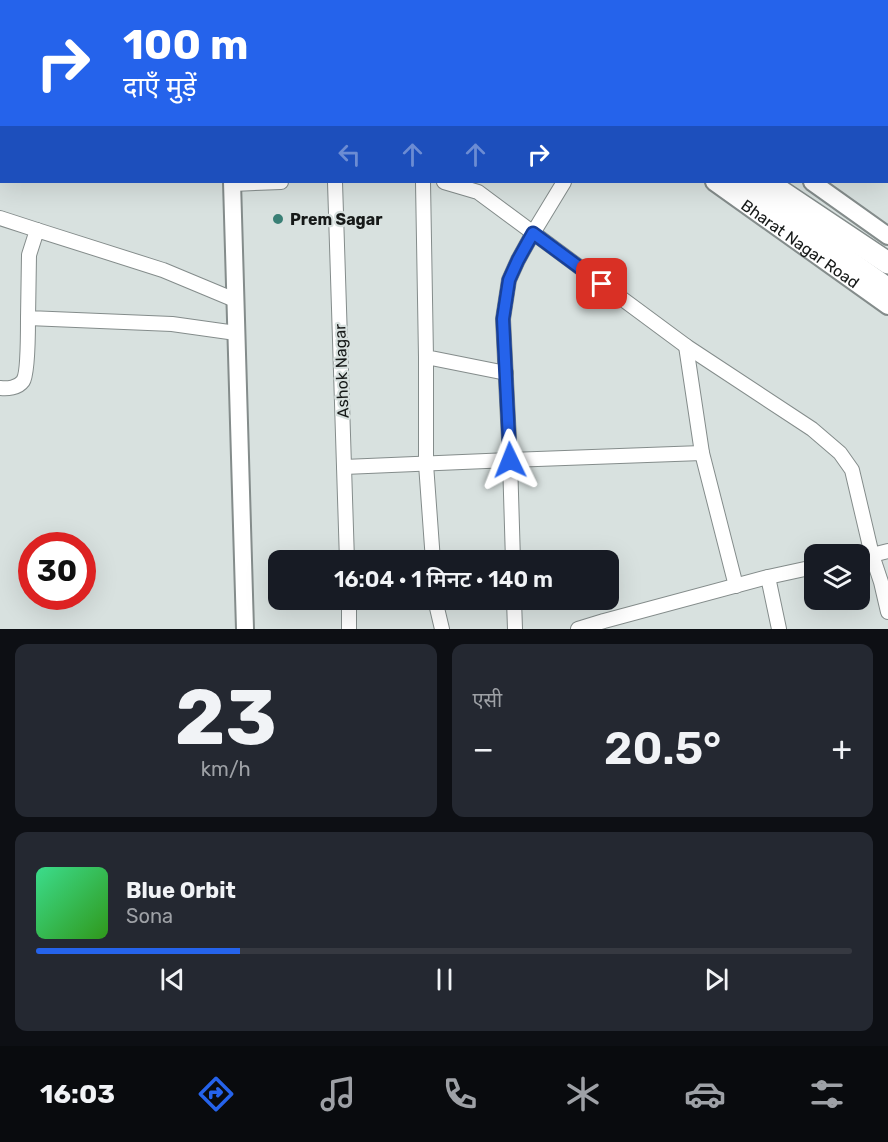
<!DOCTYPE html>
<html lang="hi">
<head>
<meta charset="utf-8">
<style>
	body { margin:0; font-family:Rubik,"Noto Sans Devanagari",sans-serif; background:#242831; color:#f1f3f6; height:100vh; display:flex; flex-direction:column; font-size:22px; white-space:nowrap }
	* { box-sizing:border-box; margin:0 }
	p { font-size:20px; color:#9ea1a6 }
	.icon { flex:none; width:33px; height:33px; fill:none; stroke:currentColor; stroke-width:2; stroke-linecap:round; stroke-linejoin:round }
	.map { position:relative; height:629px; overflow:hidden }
	.panel { display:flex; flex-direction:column; gap:15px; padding:15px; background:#0d0f14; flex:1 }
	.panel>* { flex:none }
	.hud { position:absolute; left:0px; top:0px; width:888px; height:183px; box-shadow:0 6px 24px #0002; background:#2563eb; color:#fff; overflow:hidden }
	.controls { position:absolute; left:804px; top:544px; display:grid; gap:12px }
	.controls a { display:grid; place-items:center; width:66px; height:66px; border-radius:12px; background:#171b24; box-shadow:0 6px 24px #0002; font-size:30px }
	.speed { position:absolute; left:18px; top:532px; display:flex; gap:12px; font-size:30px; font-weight:700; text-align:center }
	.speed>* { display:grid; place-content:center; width:78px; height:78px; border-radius:50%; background:#171b24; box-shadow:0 6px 24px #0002; line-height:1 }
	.speed .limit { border:9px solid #d22; background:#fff; color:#111 }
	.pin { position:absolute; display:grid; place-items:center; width:51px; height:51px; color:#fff; margin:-26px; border-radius:12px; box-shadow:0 3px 9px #0006 }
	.me { position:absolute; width:66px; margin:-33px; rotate:358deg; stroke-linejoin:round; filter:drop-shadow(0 0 4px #0008) }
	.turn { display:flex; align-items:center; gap:21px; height:126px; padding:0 24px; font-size:27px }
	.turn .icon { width:78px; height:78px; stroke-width:2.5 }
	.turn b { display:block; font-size:42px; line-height:51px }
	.lanes { display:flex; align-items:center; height:57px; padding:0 24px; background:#0003; justify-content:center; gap:30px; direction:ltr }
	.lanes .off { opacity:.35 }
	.big { font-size:45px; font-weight:600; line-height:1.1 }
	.panel .card { flex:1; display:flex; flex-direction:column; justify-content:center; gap:9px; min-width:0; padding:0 21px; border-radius:12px; background:#242831 }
	.panel .dial { align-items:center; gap:0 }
	.dial b { font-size:78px; line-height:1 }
	.song { display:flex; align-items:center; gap:18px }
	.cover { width:72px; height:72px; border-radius:9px; background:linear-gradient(135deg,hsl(150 70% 55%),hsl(110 70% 35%)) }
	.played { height:6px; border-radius:3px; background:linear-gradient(90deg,#2563eb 25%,#363941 25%) }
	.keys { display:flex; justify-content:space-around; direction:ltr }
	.heat { display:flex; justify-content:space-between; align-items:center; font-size:33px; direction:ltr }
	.panel .tiles { flex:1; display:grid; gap:15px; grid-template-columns:1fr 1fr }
	.card:last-child { grid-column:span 2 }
	.trip { position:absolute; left:268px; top:550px; width:351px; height:60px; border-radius:12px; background:#171b24; box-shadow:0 6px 24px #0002; font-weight:600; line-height:60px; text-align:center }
	.menu { display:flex; height:96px; justify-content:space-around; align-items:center; background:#090b0e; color:#9ea1a6 }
	.menu .icon { width:42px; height:42px }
	.menu .selected { color:#2563eb }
	.menu b { font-size:27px; color:#f1f3f6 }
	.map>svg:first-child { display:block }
	.building { fill:#bac2c1; stroke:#838b89; stroke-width:1.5 }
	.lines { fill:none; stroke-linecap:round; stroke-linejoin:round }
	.minor-casing { stroke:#848c8b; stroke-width:16 }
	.tertiary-casing { stroke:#848c8b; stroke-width:20 }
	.primary-casing { stroke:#848c8b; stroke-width:24 }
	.minor { stroke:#fff; stroke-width:14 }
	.tertiary { stroke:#fff; stroke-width:16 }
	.primary { stroke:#fff; stroke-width:21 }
	.route-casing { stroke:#184099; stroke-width:15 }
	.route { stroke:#2563eb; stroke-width:10 }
	.poi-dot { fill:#397f75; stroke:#d8e1df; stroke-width:2 }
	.labels { text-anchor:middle; stroke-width:4.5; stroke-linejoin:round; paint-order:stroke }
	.poi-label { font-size:16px; font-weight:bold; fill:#161918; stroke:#d8e1df; text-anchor:start }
	.street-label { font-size:16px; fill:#161918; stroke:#d8e1df }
</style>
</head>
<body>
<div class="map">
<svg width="888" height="629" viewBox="0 0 888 629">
	<rect width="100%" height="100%" fill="#d8e1df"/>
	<!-- building -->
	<rect class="building" x="59" y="0" width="75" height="2"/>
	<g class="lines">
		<defs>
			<g id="minor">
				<polyline points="838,0 882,2"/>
				<polyline points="564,2 564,0"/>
				<polyline points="703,2 703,0"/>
				<polyline points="886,69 888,69"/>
				<polyline points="886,93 888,94"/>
				<polyline points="0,145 2,145"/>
				<polyline points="335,182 347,561"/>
				<polyline points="423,182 426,357 506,373"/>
				<polyline points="444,182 478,192 686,346 812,429 840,453 852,470 872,555 881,582 888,612"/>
				<polyline points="232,184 281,182"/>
				<polyline points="0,218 37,230"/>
				<polyline points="235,300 163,270 37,230 29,255 28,318 172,324 236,333"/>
				<polyline points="686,346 702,453 736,586"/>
				<polyline points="426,357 426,464 433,561"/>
				<path d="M0 388C7 389 18 388 23 381 28 374 28 329 28 318"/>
				<polyline points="344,467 510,460 503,319 509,280 518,260 533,233 564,182"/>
				<polyline points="860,558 888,551"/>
				<polyline points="513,561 510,460 702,453"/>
				<polyline points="768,577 779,629"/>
				<polyline points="349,600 349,629"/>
				<polyline points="436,600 437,608 442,629"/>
				<polyline points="514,600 515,629"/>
				<polyline points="578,629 604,621 768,577 814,567"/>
			</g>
			<g id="tertiary">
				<polyline points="225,0 225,2"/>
				<polyline points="232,182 245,629"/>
				<path id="s1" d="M714 182 888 306"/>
				<polyline points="812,182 888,236"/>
			</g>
			<g id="primary">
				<polyline points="485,0 487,2"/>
				<polyline points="514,0 516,2"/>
				<polyline points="738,182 888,289"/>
				<polyline points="767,182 888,263"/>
			</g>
		</defs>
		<!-- minor casing -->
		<use href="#minor" class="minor-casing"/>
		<!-- tertiary casing -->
		<use href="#tertiary" class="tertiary-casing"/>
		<!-- primary casing -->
		<use href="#primary" class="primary-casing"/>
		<!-- minor -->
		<use href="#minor" class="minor"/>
		<!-- tertiary -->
		<use href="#tertiary" class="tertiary"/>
		<!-- primary -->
		<use href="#primary" class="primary"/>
	</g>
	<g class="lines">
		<defs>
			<polyline id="route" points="510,460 503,319 509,280 518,260 533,233 602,284"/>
		</defs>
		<!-- route casing -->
		<use href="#route" class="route-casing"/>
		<!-- route -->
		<use href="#route" class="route"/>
	</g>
	<!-- markers -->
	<circle class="poi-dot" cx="278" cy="219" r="6"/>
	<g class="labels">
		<!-- poi labels -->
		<g class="poi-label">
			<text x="290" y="225">Prem Sagar</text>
		</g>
		<!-- street labels -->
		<g class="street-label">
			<text dy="6" stroke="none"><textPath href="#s1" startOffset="106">Bharat Nagar Road</textPath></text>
			<text transform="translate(341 371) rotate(-92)" y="6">Ashok Nagar</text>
		</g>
	</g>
</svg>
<div class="controls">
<a><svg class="icon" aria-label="layers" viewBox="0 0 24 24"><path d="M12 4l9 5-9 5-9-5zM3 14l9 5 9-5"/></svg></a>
</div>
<div class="speed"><div class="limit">30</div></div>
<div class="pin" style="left:602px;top:284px;background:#d93025"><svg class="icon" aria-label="arrive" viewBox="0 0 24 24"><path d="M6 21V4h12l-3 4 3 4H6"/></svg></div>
<svg class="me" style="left:510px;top:460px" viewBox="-20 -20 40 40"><path d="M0-17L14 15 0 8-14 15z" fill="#2563eb" stroke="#fff" stroke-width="4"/></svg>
<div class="trip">16:04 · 1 मिनट · 140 m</div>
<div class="hud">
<div class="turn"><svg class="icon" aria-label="right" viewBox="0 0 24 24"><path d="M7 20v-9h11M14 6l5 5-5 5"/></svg><div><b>100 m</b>दाएँ मुड़ें</div></div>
<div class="lanes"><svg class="icon off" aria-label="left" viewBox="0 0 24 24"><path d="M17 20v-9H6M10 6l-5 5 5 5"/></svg><svg class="icon off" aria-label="ahead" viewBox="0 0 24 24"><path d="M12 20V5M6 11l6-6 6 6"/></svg><svg class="icon off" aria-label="ahead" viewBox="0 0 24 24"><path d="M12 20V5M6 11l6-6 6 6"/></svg><svg class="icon" aria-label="right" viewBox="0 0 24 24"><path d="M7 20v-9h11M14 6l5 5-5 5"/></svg></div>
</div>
</div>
<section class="panel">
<div class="tiles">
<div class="card dial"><b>23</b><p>km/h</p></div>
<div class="card"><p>एसी</p>
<div class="heat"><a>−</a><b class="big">20.5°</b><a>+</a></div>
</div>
<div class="card">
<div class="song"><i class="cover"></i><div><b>Blue Orbit</b><p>Sona</p></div></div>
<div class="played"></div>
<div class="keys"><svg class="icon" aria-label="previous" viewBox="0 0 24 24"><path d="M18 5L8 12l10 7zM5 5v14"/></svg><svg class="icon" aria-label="pause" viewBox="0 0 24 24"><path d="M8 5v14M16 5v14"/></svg><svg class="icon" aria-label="next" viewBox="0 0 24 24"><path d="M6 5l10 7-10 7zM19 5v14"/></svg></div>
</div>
</div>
</section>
<nav class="menu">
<b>16:03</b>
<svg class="icon selected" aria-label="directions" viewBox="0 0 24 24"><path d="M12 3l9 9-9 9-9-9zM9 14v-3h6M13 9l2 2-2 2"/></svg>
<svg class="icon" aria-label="music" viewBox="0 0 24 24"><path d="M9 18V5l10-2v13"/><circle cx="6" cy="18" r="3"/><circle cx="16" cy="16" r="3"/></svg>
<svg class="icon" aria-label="phone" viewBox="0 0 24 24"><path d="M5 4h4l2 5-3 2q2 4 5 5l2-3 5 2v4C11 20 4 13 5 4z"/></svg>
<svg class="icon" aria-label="climate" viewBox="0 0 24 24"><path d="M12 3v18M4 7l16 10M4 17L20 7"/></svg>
<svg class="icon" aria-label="car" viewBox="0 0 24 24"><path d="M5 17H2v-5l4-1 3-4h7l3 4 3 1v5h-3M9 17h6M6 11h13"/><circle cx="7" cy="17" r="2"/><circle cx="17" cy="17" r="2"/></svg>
<svg class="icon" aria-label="filters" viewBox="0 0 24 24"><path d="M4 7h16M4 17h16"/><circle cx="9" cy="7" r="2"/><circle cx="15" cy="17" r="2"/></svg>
</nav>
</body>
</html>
